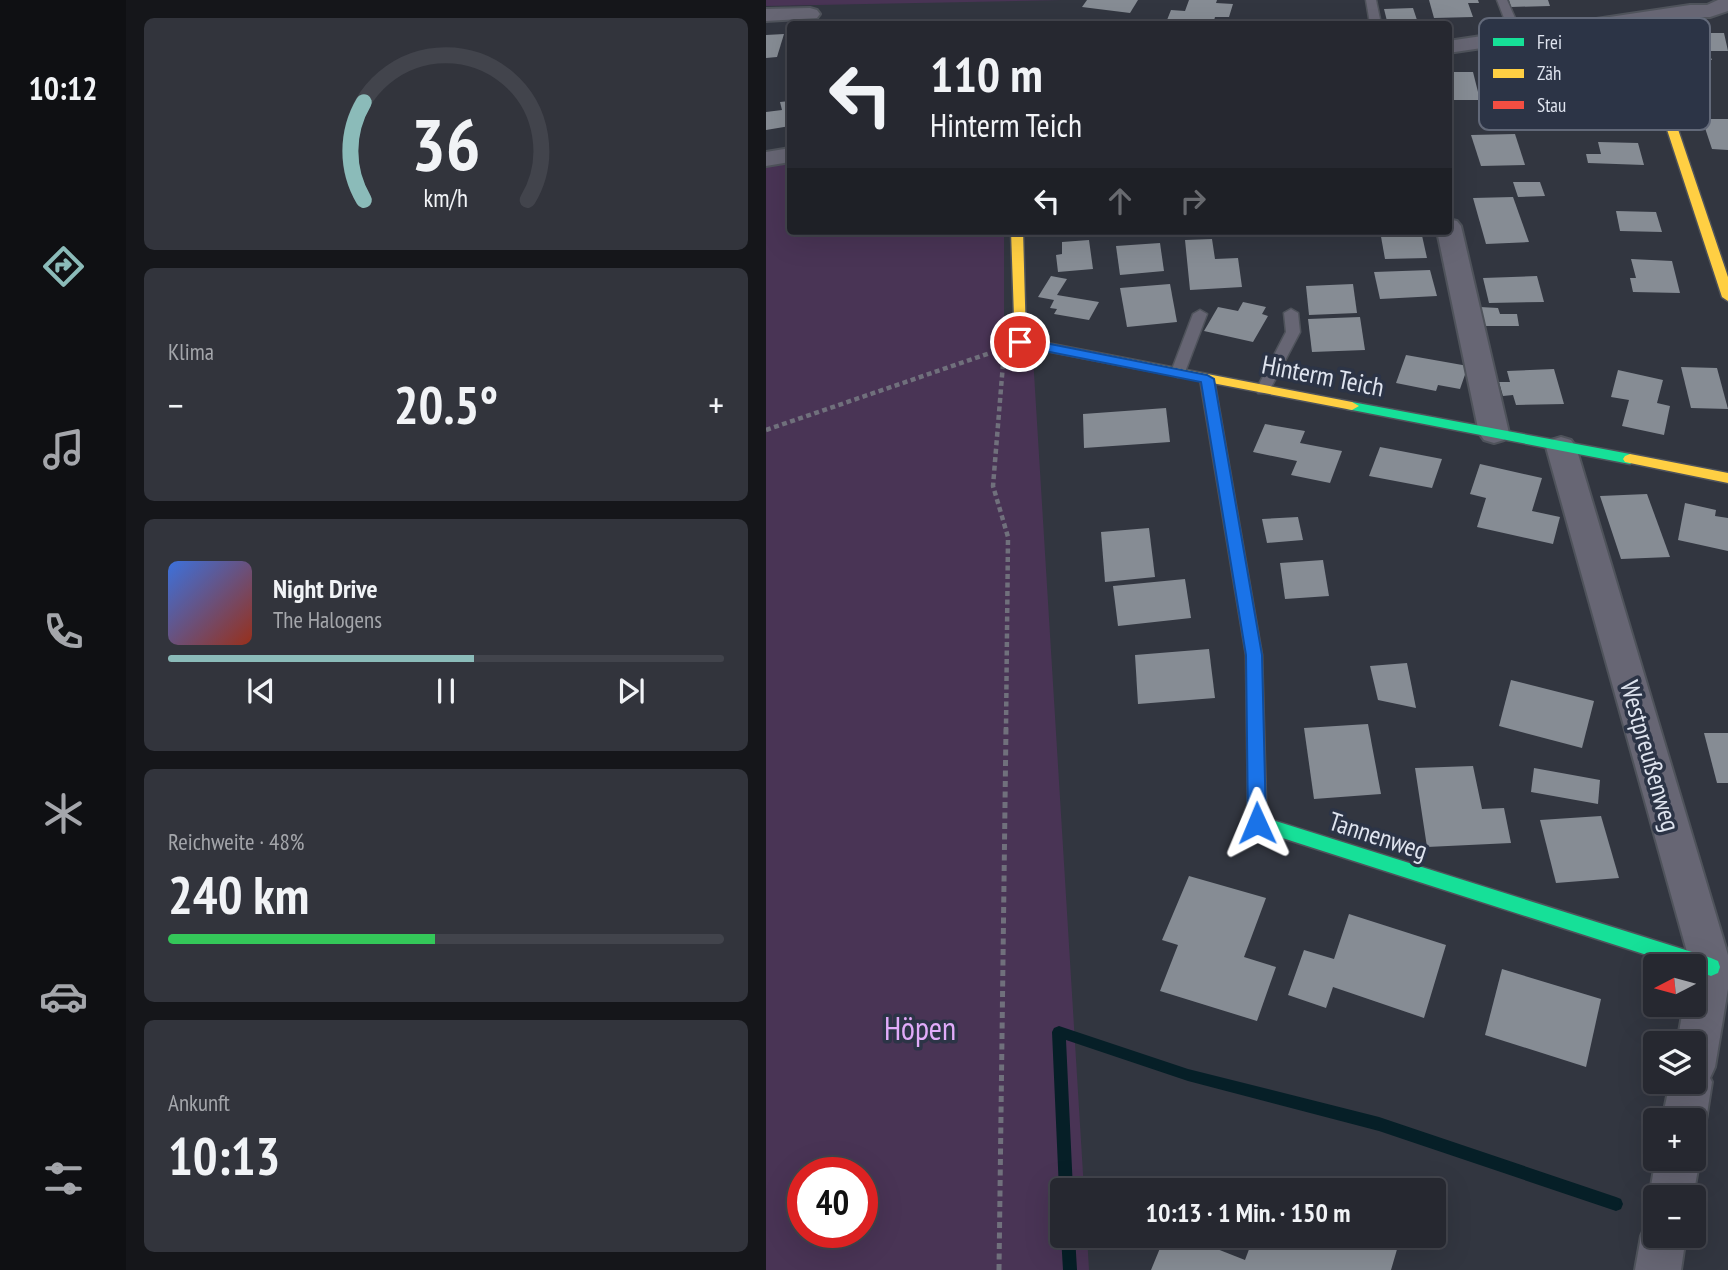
<!DOCTYPE html>
<html lang="de">
<head>
<meta charset="utf-8">
<style>
	body { margin:0; font-family:"PT Sans Narrow",sans-serif; background:#32343c; color:#f1f3f6; height:100vh; display:flex; flex-direction:column; font-size:26px; white-space:nowrap }
	* { box-sizing:border-box; margin:0 }
	p { font-size:23px; color:#a4a6ab }
	.icon { flex:none; width:38px; height:38px; fill:none; stroke:currentColor; stroke-width:2; stroke-linecap:round; stroke-linejoin:round }
	.map { position:relative; flex:1; overflow:hidden }
	.sheet { display:flex; flex-direction:column; gap:18px; padding:18px; background:#15161a; width:640px }
	.sheet>* { flex:none }
	.guide { position:absolute; left:21px; top:21px; width:665px; height:214px; border-radius:7px; box-shadow:0 7px 28px #0002,0 0 0 2px #42444c; background:#262830; color:#f1f3f6; overflow:hidden }
	.needle { width:46px; rotate:264deg }
	.tools { position:absolute; left:877px; top:954px; display:grid; gap:14px }
	.tools a { display:grid; place-items:center; width:63px; height:63px; border-radius:7px; background:#262830; box-shadow:0 7px 28px #0002,0 0 0 2px #42444c; font-size:35px }
	.speed { position:absolute; left:21px; top:1157px; display:flex; gap:14px; font-size:35px; font-weight:700; text-align:center }
	.speed>* { display:grid; place-content:center; width:91px; height:91px; border-radius:50%; background:#262830; box-shadow:0 7px 28px #0002,0 0 0 2px #42444c; line-height:1 }
	.speed .limit { border:10px solid #d22; background:#fff; color:#111 }
	.pin { position:absolute; display:grid; place-items:center; width:60px; height:60px; color:#fff; margin:-30px; border:4px solid #fff; border-radius:50%; box-shadow:0 2px 7px #0007 }
	.me { position:absolute; width:77px; margin:-38px; rotate:359deg; stroke-linejoin:round; filter:drop-shadow(0 0 5px #0008) }
	.turn { display:flex; align-items:center; gap:24px; height:147px; padding:0 28px; font-size:32px }
	.turn .icon { width:91px; height:91px; stroke-width:2.5 }
	.turn b { display:block; font-size:49px; line-height:60px }
	.lanes { display:flex; align-items:center; height:66px; padding:0 28px; background:#0003; justify-content:center; gap:35px; direction:ltr }
	.lanes .off { opacity:.35 }
	.big { font-size:52px; font-weight:800; line-height:1.1 }
	.sheet .tile { flex:1; display:flex; flex-direction:column; justify-content:center; gap:10px; min-width:0; padding:0 24px; border-radius:10px; background:#32343c }
	.sheet .dial { align-items:center; gap:0 }
	.dial svg { height:182px; overflow:visible; fill:none; stroke:#42444c; stroke-width:7; stroke-linecap:round; text-anchor:middle }
	.dial text { fill:#f1f3f6; stroke:none }
	.song { display:flex; align-items:center; gap:21px }
	.cover { width:84px; height:84px; border-radius:10px; background:linear-gradient(135deg,hsl(220 70% 55%),hsl(10 70% 35%)) }
	.played { height:7px; border-radius:4px; background:linear-gradient(90deg,#8bbbb9 55%,#42444c 55%) }
	.keys { display:flex; justify-content:space-around; direction:ltr }
	.heat { display:flex; justify-content:space-between; align-items:center; font-size:38px; direction:ltr }
	.charge { height:10px; border-radius:5px; background:linear-gradient(90deg,#34c759 48%,#42444c 0) }
	.trip { position:absolute; left:284px; top:1178px; width:396px; height:70px; border-radius:7px; background:#262830; box-shadow:0 7px 28px #0002,0 0 0 2px #42444c; font-weight:800; line-height:70px; text-align:center }
	main { display:flex; flex:1; min-height:0 }
	.menu { display:flex; flex-direction:column; width:126px; justify-content:space-around; align-items:center; background:#0f1013; color:#a4a6ab }
	.menu .icon { width:49px; height:49px }
	.menu .active { color:#8bbbb9 }
	.menu b { font-size:32px; color:#f1f3f6 }
	.map>svg:first-child { display:block }
	.green { fill:#493455; fill-rule:evenodd }
	.lines { fill:none; stroke-linecap:round; stroke-linejoin:round }
	.stream { fill:#061f27; fill-rule:evenodd }
	.building { fill:#868c94 }
	.lane-casing { stroke:#4f535b; stroke-width:3 }
	.street-casing { stroke:#4f535b; stroke-width:4 }
	.fast-casing { stroke:#4f535b; stroke-width:3 }
	.slow-casing { stroke:#4f535b; stroke-width:3 }
	.jam-casing { stroke:#4f535b; stroke-width:3 }
	.path-far1 { stroke:#70707c; stroke-width:4.5; stroke-dasharray:5 3.5; stroke-linecap:butt }
	.path { stroke:#70707c; stroke-width:5; stroke-dasharray:6 4.5; stroke-linecap:butt }
	.lane { fill:#676674; fill-rule:evenodd }
	.street { fill:#676674; fill-rule:evenodd }
	.fast { fill:#16e098; fill-rule:evenodd }
	.slow { fill:#ffcf43; fill-rule:evenodd }
	.jam { fill:#f24e42; fill-rule:evenodd }
	.route { fill:#1a73e8; stroke:#114b97; stroke-width:2 }
	.labels { text-anchor:middle; stroke-width:7; stroke-linejoin:round; paint-order:stroke }
	.street-label { font-size:26px; fill:#dfe4ef; stroke:#2c3446 }
	.near-park-label { font-size:32px; fill:#e1abfa; stroke:#2c3446 }
	.key { fill:#2c3446; stroke:#626979; stroke-width:2 }
	.key-label { font-size:19px; fill:#dfe4ef }
</style>
</head>
<body>
<main>
<nav class="menu">
<b>10:12</b>
<svg class="icon active" aria-label="directions" viewBox="0 0 24 24"><path d="M12 3l9 9-9 9-9-9zM9 14v-3h6M13 9l2 2-2 2"/></svg>
<svg class="icon" aria-label="music" viewBox="0 0 24 24"><path d="M9 18V5l10-2v13"/><circle cx="6" cy="18" r="3"/><circle cx="16" cy="16" r="3"/></svg>
<svg class="icon" aria-label="phone" viewBox="0 0 24 24"><path d="M5 4h4l2 5-3 2q2 4 5 5l2-3 5 2v4C11 20 4 13 5 4z"/></svg>
<svg class="icon" aria-label="climate" viewBox="0 0 24 24"><path d="M12 3v18M4 7l16 10M4 17L20 7"/></svg>
<svg class="icon" aria-label="car" viewBox="0 0 24 24"><path d="M5 17H2v-5l4-1 3-4h7l3 4 3 1v5h-3M9 17h6M6 11h13"/><circle cx="7" cy="17" r="2"/><circle cx="17" cy="17" r="2"/></svg>
<svg class="icon" aria-label="filters" viewBox="0 0 24 24"><path d="M4 7h16M4 17h16"/><circle cx="9" cy="7" r="2"/><circle cx="15" cy="17" r="2"/></svg>
</nav>
<section class="sheet">
<div class="tile dial"><svg viewBox="0 0 100 80">
<path d="M14 69A42 42 0 1 1 86 69"/>
<path d="M14 69A42 42 0 0 1 14 26" stroke="#8bbbb9"/>
<text x="50" y="56" font-size="32" font-weight="700">36</text>
<text x="50" y="72" font-size="11">km/h</text>
</svg></div>
<div class="tile"><p>Klima</p>
<div class="heat"><a>−</a><b class="big">20.5°</b><a>+</a></div>
</div>
<div class="tile">
<div class="song"><i class="cover"></i><div><b>Night Drive</b><p>The Halogens</p></div></div>
<div class="played"></div>
<div class="keys"><svg class="icon" aria-label="previous" viewBox="0 0 24 24"><path d="M18 5L8 12l10 7zM5 5v14"/></svg><svg class="icon" aria-label="pause" viewBox="0 0 24 24"><path d="M8 5v14M16 5v14"/></svg><svg class="icon" aria-label="next" viewBox="0 0 24 24"><path d="M6 5l10 7-10 7zM19 5v14"/></svg></div>
</div>
<div class="tile"><p>Reichweite · 48%</p><b class="big">240 km</b><div class="charge"></div></div>
<div class="tile"><p>Ankunft</p><b class="big">10:13</b></div>
</section>
<div class="map">
<svg width="962" height="1270" viewBox="0 0 962 1270">
	<rect width="100%" height="100%" fill="#323640"/>
	<!-- green -->
	<g class="green">
		<polygon points="0,0 296,0 0,6"/>
		<path d="M24 162V231H238V348L267 357 318 1190H296V1236H321L323 1270H0V166ZM37 1172H96V1232H37Z"/>
	</g>
	<g class="lines">
		<!-- stream -->
		<g class="stream">
			<polygon points="293,1026 422,1069 613,1117 850,1197 855,1199 857,1204 855,1209 850,1211 613,1131 422,1081 300,1040 307,1190 296,1190 296,1195 293,1190 286,1032 288,1028"/>
			<polygon points="296,1234 296,1236 309,1236 311,1270 297,1270 295,1236"/>
		</g>
	</g>
	<!-- building -->
	<g class="building">
		<polygon points="321,0 372,0 364,13 316,7"/>
		<polygon points="423,0 451,0 450,3 467,4 463,17 449,17 447,24 401,20 405,10 419,11"/>
		<polygon points="663,0 712,0 713,3 702,3 707,17 668,18"/>
		<polygon points="743,0 782,0 784,6 745,7"/>
		<polygon points="647,8 651,20 621,21 618,9"/>
		<polygon points="904,33 958,33 962,51 942,51 946,60 915,60"/>
		<polygon points="18,34 11,57 0,58 0,35"/>
		<polygon points="682,72 707,72 714,100 682,100"/>
		<polygon points="24,101 24,126 0,130 0,112 16,110 14,102"/>
		<polygon points="936,119 962,119 962,150 946,149"/>
		<polygon points="749,134 759,165 715,166 705,135"/>
		<polygon points="832,142 872,143 878,165 822,163 820,154 835,154"/>
		<polygon points="747,182 774,182 779,196 752,197"/>
		<polygon points="747,197 763,242 720,244 707,198"/>
		<polygon points="850,211 890,212 896,232 854,231"/>
		<polygon points="614,231 655,231 661,258 619,259"/>
		<polygon points="446,239 449,259 472,258 476,287 424,290 419,240"/>
		<polygon points="323,240 327,269 292,272 290,255 296,254 296,242"/>
		<polygon points="394,243 398,271 354,275 350,246"/>
		<polygon points="865,259 906,261 914,293 867,292 864,278 870,278"/>
		<polygon points="664,270 671,296 614,299 608,272"/>
		<polygon points="285,276 301,279 291,295 333,302 323,320 288,314 291,309 284,308 288,300 272,297"/>
		<polygon points="771,276 778,302 723,303 717,278"/>
		<polygon points="404,284 411,322 361,327 354,288"/>
		<polygon points="587,284 591,313 543,315 540,286"/>
		<polygon points="477,302 500,307 496,314 502,316 487,342 438,331 452,307 472,311"/>
		<polygon points="714,307 732,308 734,314 751,314 753,326 717,326"/>
		<polygon points="594,317 599,350 546,352 542,319"/>
		<polygon points="640,355 702,366 694,389 672,385 670,391 630,383"/>
		<polygon points="915,367 951,368 962,409 925,408"/>
		<polygon points="788,369 798,404 750,405 747,395 737,396 733,382 744,382 741,371"/>
		<polygon points="852,370 897,380 891,403 904,406 898,435 856,426 863,400 845,397"/>
		<polygon points="400,408 404,442 318,448 317,414"/>
		<polygon points="499,424 539,431 534,443 576,451 564,483 525,475 531,461 487,452"/>
		<polygon points="614,447 676,459 666,488 603,476"/>
		<polygon points="714,464 776,478 766,511 794,517 787,544 711,527 720,498 704,494"/>
		<polygon points="881,494 904,557 855,559 834,496"/>
		<polygon points="919,503 950,510 949,516 962,518 962,551 912,540"/>
		<polygon points="532,517 537,540 501,543 496,519"/>
		<polygon points="383,528 389,577 339,582 335,532"/>
		<polygon points="557,560 563,596 519,599 514,563"/>
		<polygon points="419,579 425,618 352,626 347,586"/>
		<polygon points="443,649 449,698 372,704 369,655"/>
		<polygon points="641,663 650,708 612,700 604,666"/>
		<polygon points="745,680 828,701 816,748 733,726"/>
		<polygon points="602,724 615,794 548,799 538,728"/>
		<polygon points="938,733 962,733 962,783 951,783"/>
		<polygon points="707,766 716,809 738,808 745,843 661,847 649,768"/>
		<polygon points="768,768 834,780 832,804 765,792"/>
		<polygon points="835,816 853,878 790,883 774,820"/>
		<polygon points="423,876 500,898 478,957 510,967 491,1021 394,991 412,945 396,940"/>
		<polygon points="583,914 680,945 658,1018 567,987 560,1008 522,995 538,950 568,959"/>
		<polygon points="736,969 835,999 820,1067 719,1035"/>
		<polygon points="399,1236 418,1236 479,1260 488,1236 606,1236 632,1246 625,1270 385,1270"/>
	</g>
	<g class="lines">
		<defs>
			<g id="lane">
				<polygon points="600,0 610,0 615,24 604,24"/>
				<polygon points="731,0 741,0 757,36 755,38 745,36"/>
				<polygon points="525,309 532,313 534,332 502,393 492,393 490,390 520,332 518,313"/>
				<polygon points="434,310 441,314 419,372 412,377 407,375 405,372 427,314"/>
			</g>
			<g id="street">
				<polygon points="952,0 962,0 962,11 944,17 924,17 682,53 682,41 924,5 941,5"/>
				<polygon points="44,8 51,10 54,14 51,18 0,21 0,9"/>
				<polygon points="24,148 24,162 0,166 0,152"/>
				<polygon points="682,219 691,221 695,226 743,433 738,440 728,443 718,440 713,433 671,231 682,231"/>
				<polygon points="795,437 805,440 810,447 962,955 962,989 949,1067 944,1078 946,1082 940,1120 933,1135 928,1137 928,1120 896,1120 904,1082 928,1082 928,1043 911,1043 918,1004 928,1004 928,966 925,966 780,447 785,440"/>
				<polygon points="928,1143 934,1158 927,1197 889,1197 889,1212 883,1197 890,1158 928,1158"/>
				<polygon points="889,1217 889,1236 920,1236 915,1270 869,1270 875,1236 882,1220"/>
			</g>
			<g id="fast">
				<polygon points="586,402 864,454 871,459 864,464 581,409 579,406 581,403"/>
				<path d="M491 796 497 798 500 818 945 958 952 961 954 967 952 973 945 976 928 970V966H915L485 828C481 820 481 806 485 798Z"/>
			</g>
			<g id="slow">
				<polygon points="870,17 875,20 962,277 962,301 956,297 865,20"/>
				<polygon points="245,231 257,231 260,339 586,402 593,406 586,410 249,345"/>
				<polygon points="864,454 962,473 962,483 859,462 857,459 859,456"/>
			</g>
			<polygon id="jam" points="441,375 448,379 496,655 500,803 497,808 491,810 485,808 482,803 480,655 434,379"/>
		</defs>
		<!-- lane casing -->
		<use href="#lane" class="lane-casing"/>
		<!-- street casing -->
		<use href="#street" class="street-casing"/>
		<!-- fast casing -->
		<use href="#fast" class="fast-casing"/>
		<!-- slow casing -->
		<use href="#slow" class="slow-casing"/>
		<!-- jam casing -->
		<use href="#jam" class="jam-casing"/>
		<!-- path-far1 -->
		<g class="path-far1">
			<polyline points="237,364 227,486 242,537 240,729"/>
			<polyline points="0,430 224,353"/>
		</g>
		<!-- path -->
		<polyline class="path" points="233,1270 240,727"/>
		<!-- lane -->
		<use href="#lane" class="lane"/>
		<!-- street -->
		<use href="#street" class="street"/>
		<!-- fast -->
		<use href="#fast" class="fast"/>
		<!-- slow -->
		<use href="#slow" class="slow"/>
		<!-- jam -->
		<use href="#jam" class="jam"/>
	</g>
	<!-- route -->
	<polygon class="route" points="254,338 441,375 448,379 496,655 500,823 497,828 491,831 485,828 482,823 480,655 435,382 249,345 247,342"/>
	<g class="labels">
		<!-- street labels -->
		<g class="street-label">
			<text transform="translate(557 376) rotate(11)" y="9">Hinterm Teich</text>
			<text transform="translate(884 756) rotate(74)" y="9">Westpreußenweg</text>
			<text transform="translate(612 836) rotate(18)" y="9">Tannenweg</text>
		</g>
		<!-- near-park labels -->
		<g class="near-park-label">
			<text x="154" y="1040">Höpen</text>
		</g>
	</g>
	<!-- legend -->
	<rect x="713" y="18" width="231" height="112" rx="10" class="key"/>
	<rect x="727" y="38" width="31" height="8" fill="#16e098"/>
	<rect x="727" y="69" width="31" height="9" fill="#ffcf43"/>
	<rect x="727" y="101" width="31" height="8" fill="#f24e42"/>
	<g class="key-label">
		<text x="771" y="49">Frei</text>
		<text x="771" y="80">Zäh</text>
		<text x="771" y="112">Stau</text>
	</g>
</svg>
<div class="tools">
<a><svg class="needle" viewBox="-14 -14 28 28"><path d="M0-13l5 13h-10z" fill="#e53935"/><path d="M0 13l5-13h-10z" fill="#a4a6ab"/></svg></a>
<a><svg class="icon" aria-label="layers" viewBox="0 0 24 24"><path d="M12 4l9 5-9 5-9-5zM3 14l9 5 9-5"/></svg></a>
<a>+</a>
<a>−</a>
</div>
<div class="speed"><div class="limit">40</div></div>
<div class="pin" style="left:254px;top:342px;background:#d93025"><svg class="icon" aria-label="arrive" viewBox="0 0 24 24"><path d="M6 21V4h12l-3 4 3 4H6"/></svg></div>
<svg class="me" style="left:491px;top:823px" viewBox="-20 -20 40 40"><path d="M0-17L14 15 0 8-14 15z" fill="#1a73e8" stroke="#fff" stroke-width="4"/></svg>
<div class="trip">10:13 · 1 Min. · 150 m</div>
<div class="guide">
<div class="turn"><svg class="icon" aria-label="left" viewBox="0 0 24 24"><path d="M17 20v-9H6M10 6l-5 5 5 5"/></svg><div><b>110 m</b>Hinterm Teich</div></div>
<div class="lanes"><svg class="icon" aria-label="left" viewBox="0 0 24 24"><path d="M17 20v-9H6M10 6l-5 5 5 5"/></svg><svg class="icon off" aria-label="ahead" viewBox="0 0 24 24"><path d="M12 20V5M6 11l6-6 6 6"/></svg><svg class="icon off" aria-label="right" viewBox="0 0 24 24"><path d="M7 20v-9h11M14 6l5 5-5 5"/></svg></div>
</div>
</div>
</main>
</body>
</html>
